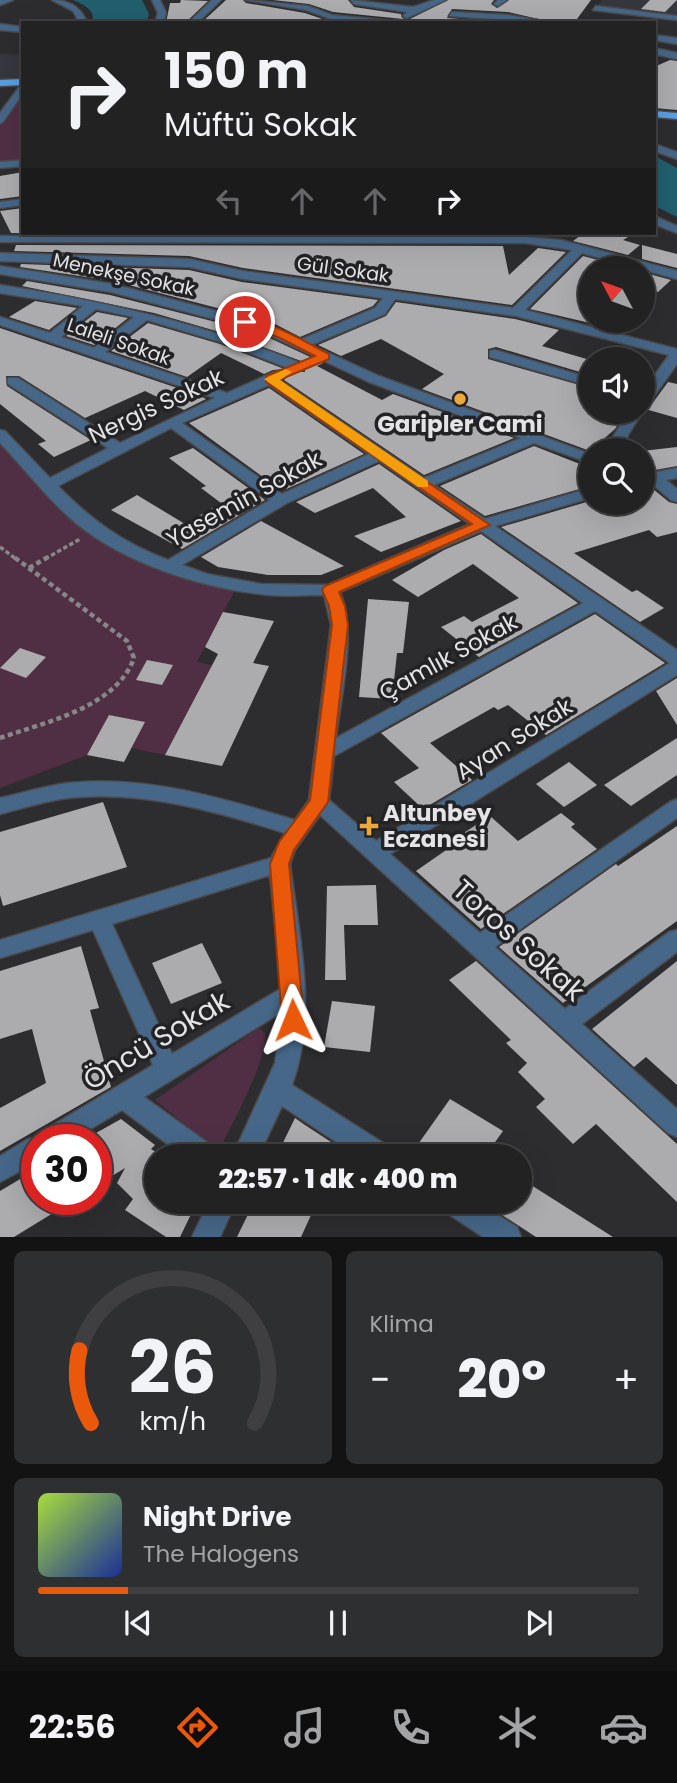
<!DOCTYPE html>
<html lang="tr">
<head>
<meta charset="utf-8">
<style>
	body { margin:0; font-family:Poppins,sans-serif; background:#2e2f30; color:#f1f3f6; height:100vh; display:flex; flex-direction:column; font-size:26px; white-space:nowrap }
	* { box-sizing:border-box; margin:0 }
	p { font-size:23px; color:#a2a4a6 }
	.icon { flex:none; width:38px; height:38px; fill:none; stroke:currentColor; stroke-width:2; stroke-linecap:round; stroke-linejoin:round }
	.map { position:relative; height:1237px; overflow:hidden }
	.sheet { display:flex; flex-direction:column; gap:14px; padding:14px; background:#131313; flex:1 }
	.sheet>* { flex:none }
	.hud { position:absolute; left:21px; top:21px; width:635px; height:214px; border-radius:0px; box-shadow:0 7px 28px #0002,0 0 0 2px #3f3f41; background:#222223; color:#f1f3f6; overflow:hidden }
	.needle { width:46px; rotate:311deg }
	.tools { position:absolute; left:578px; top:256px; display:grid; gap:14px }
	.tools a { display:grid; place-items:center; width:77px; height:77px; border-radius:50%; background:#222223; box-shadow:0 7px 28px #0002,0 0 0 2px #3f3f41; font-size:35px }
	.speed { position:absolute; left:21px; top:1124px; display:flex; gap:14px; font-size:35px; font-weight:700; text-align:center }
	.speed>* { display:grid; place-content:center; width:91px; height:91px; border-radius:50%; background:#222223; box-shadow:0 7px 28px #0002,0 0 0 2px #3f3f41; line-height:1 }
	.speed .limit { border:10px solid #d22; background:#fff; color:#111 }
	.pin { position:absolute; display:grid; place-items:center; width:60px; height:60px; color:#fff; margin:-30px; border:4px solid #fff; border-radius:50%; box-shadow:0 2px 7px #0007 }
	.me { position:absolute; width:77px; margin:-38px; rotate:358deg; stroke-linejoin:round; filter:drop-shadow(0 0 5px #0008) }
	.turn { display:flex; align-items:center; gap:24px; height:147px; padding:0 28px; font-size:32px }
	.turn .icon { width:91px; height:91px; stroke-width:2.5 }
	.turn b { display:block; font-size:49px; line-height:60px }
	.lanes { display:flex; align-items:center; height:66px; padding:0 28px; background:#0003; justify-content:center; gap:35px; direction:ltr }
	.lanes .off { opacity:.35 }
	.big { font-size:52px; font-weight:800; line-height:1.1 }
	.sheet .card { flex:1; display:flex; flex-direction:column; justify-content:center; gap:10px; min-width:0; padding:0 24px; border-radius:10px; background:#2e2f30 }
	.sheet .dial { align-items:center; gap:0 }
	.dial svg { height:182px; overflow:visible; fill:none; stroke:#3f3f41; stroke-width:7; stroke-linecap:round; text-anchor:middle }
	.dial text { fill:#f1f3f6; stroke:none }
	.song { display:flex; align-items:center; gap:21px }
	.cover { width:84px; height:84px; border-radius:10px; background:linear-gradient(135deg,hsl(80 70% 55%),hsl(230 70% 35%)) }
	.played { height:7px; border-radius:4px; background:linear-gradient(90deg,#ea580c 15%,#3f3f41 15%) }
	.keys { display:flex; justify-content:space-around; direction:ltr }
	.heat { display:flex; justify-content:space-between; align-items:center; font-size:38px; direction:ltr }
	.sheet .tiles { flex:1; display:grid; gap:14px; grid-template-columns:1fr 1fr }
	.card:last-child { grid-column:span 2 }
	.trip { position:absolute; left:144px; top:1144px; width:388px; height:70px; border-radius:35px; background:#222223; box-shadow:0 7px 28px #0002,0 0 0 2px #3f3f41; font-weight:800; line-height:70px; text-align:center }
	.dock { display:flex; height:112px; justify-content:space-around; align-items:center; background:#0e0e0e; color:#a2a4a6 }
	.dock .icon { width:49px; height:49px }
	.dock .current { color:#ea580c }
	.dock b { font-size:32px; color:#f1f3f6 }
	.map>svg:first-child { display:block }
	.built { fill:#36373e }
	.green { fill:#502f44 }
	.water { fill:#215f6f }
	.building { fill:#acabad }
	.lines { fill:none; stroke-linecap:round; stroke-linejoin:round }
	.minor-casing { stroke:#4a4a4c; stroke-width:3 }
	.major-casing { stroke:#4a4a4c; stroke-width:3 }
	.path-far1 { stroke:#878789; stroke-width:3.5; stroke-dasharray:4.5 2.5; stroke-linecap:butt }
	.path { stroke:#878789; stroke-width:4.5; stroke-dasharray:5 3.5; stroke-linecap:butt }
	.minor { fill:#466788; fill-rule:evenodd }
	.major { fill:#599fe2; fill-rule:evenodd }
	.route { fill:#ea580c; stroke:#983908; stroke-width:2 }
	.slow { fill:#f59e0b }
	.poi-dot { fill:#eda83b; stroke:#232325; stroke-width:2.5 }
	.labels { text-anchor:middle; stroke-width:7; stroke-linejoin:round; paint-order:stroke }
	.far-street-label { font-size:19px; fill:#e4e4e6; stroke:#232325 }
	.street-label { font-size:23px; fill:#e4e4e6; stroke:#232325 }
	.poi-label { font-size:23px; font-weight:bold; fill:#e4e4e6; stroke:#232325 }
	.near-street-label { font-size:28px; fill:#e4e4e6; stroke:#232325 }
</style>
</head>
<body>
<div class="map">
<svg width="677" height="1237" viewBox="0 0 677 1237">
	<rect width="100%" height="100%" fill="#2d2d2f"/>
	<!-- built -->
	<g class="built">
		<polygon points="602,0 677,0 677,18 596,8"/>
		<polygon points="0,54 23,55 23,76 0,80"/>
	</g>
	<!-- green -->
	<g class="green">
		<polygon points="23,89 23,163 0,165 0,120"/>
		<polygon points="0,434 68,507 124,546 237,586 197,662 221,667 219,672 209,671 165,755 131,748 144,722 109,715 87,755 0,788"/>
		<path d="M259 1028 265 1033C268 1061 231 1124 219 1152L155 1100Z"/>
	</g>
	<!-- water -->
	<g class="water">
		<path d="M73 0H142L149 14 146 23H93C95 9 84 5 73 0Z"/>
		<polygon points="655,156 677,168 677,217 655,206"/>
	</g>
	<!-- building -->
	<g class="building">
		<polygon points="181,0 208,1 185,23 166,23 170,3 180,3"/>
		<polygon points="226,0 243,0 246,3 305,13 331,22 358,23 201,23"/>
		<polygon points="273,0 348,0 354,7 401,14 402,18 408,20 448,0 494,0 491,4 497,8 509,0 591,0 574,23 556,23 508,12 452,9 447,18 511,23 405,23 403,19 333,12 309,4"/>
		<polygon points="650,0 677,0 665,12 641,9"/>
		<polygon points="670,60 677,61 677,110 654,108 654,67"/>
		<polygon points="23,172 23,196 0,199 0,176"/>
		<polygon points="23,208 23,233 88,234 11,233 0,211"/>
		<polygon points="584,233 635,233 623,240 640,245 628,255 573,241"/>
		<polygon points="16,245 503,246 509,275 538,248 566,252 512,305 243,268 189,256 14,251"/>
		<polygon points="642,245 677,254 677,268 642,259"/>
		<polygon points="583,256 617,265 614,268 590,268 590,323 530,309"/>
		<polygon points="21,264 189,270 242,282 378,300 373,306 300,337 271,322 113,281 20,267"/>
		<polygon points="642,272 671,280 658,292 642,287"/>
		<polygon points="27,281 110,295 259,333 323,363 317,366 382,400 393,394 514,438 424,475 284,380 289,375 284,369 273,370 264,374 221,353 187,377 111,351 148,323 220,344 292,372 305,372 304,362 230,335 154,313 22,286"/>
		<polygon points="35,301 77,308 49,330 9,317"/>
		<polygon points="396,302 515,319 559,330 542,346 590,360 590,375 496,347 488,349 488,359 590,388 590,411 626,411 615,429 590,451 422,389 444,374 381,339 341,356 318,345 386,316"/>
		<polygon points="97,312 128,318 94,345 66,336"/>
		<polygon points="0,328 198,395 206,399 184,410 145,391 85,418 19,376 6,376 7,386 91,440 54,457 38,444 46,441 0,404"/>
		<polygon points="668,382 677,384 677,418 645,409 649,408"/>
		<polygon points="269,388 364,454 282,491 189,423"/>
		<polygon points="534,446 590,468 590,486 485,516 440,486"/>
		<polygon points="677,447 677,466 644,472 642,451"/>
		<polygon points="193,448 265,500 182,549 111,510 137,495 185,524 221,503 201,488 206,486 169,458"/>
		<polygon points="379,464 461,521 381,552 354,536 406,517 373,488 315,513 296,502"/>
		<polygon points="653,489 669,502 677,504 677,532 657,537 649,530 574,553 632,592 637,590 664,608 640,622 501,527 590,501 642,502 642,491"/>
		<polygon points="261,521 344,566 321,575 268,575 218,567 201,557"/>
		<polygon points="481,534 578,603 479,657 441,627 464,616 472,622 519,598 473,564 418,597 392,580 444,550"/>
		<polygon points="368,599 409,602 403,653 397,653 392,699 359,697"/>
		<polygon points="223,612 274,621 253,663 269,666 222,766 165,755 218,654 205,647"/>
		<polygon points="595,614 665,663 546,735 508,705 498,710 494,707 430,743 472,780 423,809 394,782 419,768 381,733"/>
		<polygon points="20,648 46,657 26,678 0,668"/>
		<polygon points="147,660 173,665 162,685 136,680"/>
		<polygon points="677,678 677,725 656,691"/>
		<polygon points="109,715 145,722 124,762 87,755"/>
		<polygon points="677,738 677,775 631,806 604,785"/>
		<polygon points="569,762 597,785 564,807 536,784"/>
		<polygon points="103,802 127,867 3,906 0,895 0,832"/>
		<polygon points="561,813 575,824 571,827 597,849 481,929 416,871 462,839 459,836 490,816 518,841"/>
		<polygon points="677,826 677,921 563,1003 499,947 616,864 618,866"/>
		<polygon points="376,885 378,925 344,925 346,980 325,980 327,886"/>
		<polygon points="202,943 222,983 171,1004 152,963"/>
		<polygon points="81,946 99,1008 90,1010 111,1087 0,1151 0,1108 46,1083 32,1029 0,1039 0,971"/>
		<polygon points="476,961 677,1144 677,1202 596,1124 573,1144 536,1107 545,1099 518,1072 527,1063 506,1043 511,1040 449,980"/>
		<polygon points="677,961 677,1085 646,1057 634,1067 592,1029"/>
		<polygon points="332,1001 375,1006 370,1052 324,1047"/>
		<polygon points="450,1099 503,1131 493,1145 512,1157 409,1157"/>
		<polygon points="295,1118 305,1125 354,1157 276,1157"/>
		<polygon points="121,1119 155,1145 151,1149 156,1152 156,1202 197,1202 180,1237 166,1237 125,1210 133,1199 117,1183 125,1168 96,1186 96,1133"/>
		<polygon points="37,1169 37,1199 76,1199 14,1237 0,1237 0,1191"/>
		<polygon points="520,1178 613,1237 536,1237 482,1202 520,1202"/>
		<polygon points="254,1202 317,1202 301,1237 237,1237"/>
	</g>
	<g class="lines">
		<defs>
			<g id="minor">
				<polygon points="0,0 13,0 0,5"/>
				<path d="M52 0C67 0 78 5 85 18L83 23H75L77 18 73 11Z"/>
				<polygon points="152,0 160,0 166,13 163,23 155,23 158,13"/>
				<polygon points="212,0 221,0 197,23 188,23"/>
				<polygon points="246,0 308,6 332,15 403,22 331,19 306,10"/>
				<polygon points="351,0 413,7 434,0 446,0 407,18 403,16 407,12 354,4"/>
				<polygon points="498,0 507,0 498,6 494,4"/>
				<polygon points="596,6 677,16 677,20 593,10"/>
				<polygon points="452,12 508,15 554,23 449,16"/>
				<polygon points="0,24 23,27 23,32 0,30"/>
				<polygon points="654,35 677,38 677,44 654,40"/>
				<polygon points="654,48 677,53 677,59 654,54"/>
				<polygon points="23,82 23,93 3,122 0,123 0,113"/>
				<polygon points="654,144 677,152 677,159 654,151"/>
				<polygon points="23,160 23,166 0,168 0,162"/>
				<polygon points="23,199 23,205 0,208 0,202"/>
				<polygon points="654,216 677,226 677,233 654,224"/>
				<path d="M0 236 525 237 561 240 677 271V279L582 253 525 310 677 349V364L647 406 642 407V393L669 355 516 316 395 299 385 314 311 345 379 376 590 454V463L534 443 434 485 485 519 590 488V498L495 526 677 650V675L390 854 480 933 670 802 677 799V818L495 947 565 1009 669 932 677 930V952L582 1024 677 1109V1137L668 1133 320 815 295 850 290 864C299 936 318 1014 292 1085L391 1148 395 1157H359L282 1106 258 1157H232L275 1063 282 1012 144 1097 215 1148 219 1157H185L122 1110 74 1139H37V1162L0 1182V1156L28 1139 40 1137 43 1131 153 1065 93 930 0 958V940L271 858 285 833C215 811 142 790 68 798 45 801 23 808 0 814V798C23 793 45 786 68 783 146 775 221 798 295 820L309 800 331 625 324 595C303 595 281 597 260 594 199 587 125 563 77 524 49 501 25 469 0 443V430L5 431 50 478 108 448 8 384V378H18L120 443 215 398 0 325V317L50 333 83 306 0 293V285C104 301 205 324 303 364V370H293L221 342 147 320 105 352 227 393 274 372H284L286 375 280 380 424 478 521 438 369 382 260 331 111 292 0 274V266L112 284 270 325 300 340 375 308 383 298 243 279 189 267 0 261V253L189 259 243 271 513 308 572 250 525 243 0 242ZM96 309 134 317 94 348 61 337ZM269 385 369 454 282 494 182 423ZM171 428 270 500 168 560C123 543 91 520 58 486ZM379 461 470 524 328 585 261 584 207 574 182 565 287 503ZM481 531 583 603 336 738C341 694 357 632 340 592ZM595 611 670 663 376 841 329 800 334 756ZM270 875 282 988 172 1054 112 924Z"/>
				<polygon points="495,350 590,378 590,386 490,357 490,351"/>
				<polygon points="642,410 643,411 628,435 625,450 610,450 614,435 629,411"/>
				<polygon points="677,468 677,478 666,480 677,489 677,502 671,500 651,483 642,485 642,475"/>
				<polygon points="209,1202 236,1202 220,1237 192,1237"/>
				<polygon points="440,1202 477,1202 517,1227 521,1237 483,1237 444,1211"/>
			</g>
			<g id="major">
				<polygon points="23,79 23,85 0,86 0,80"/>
				<polygon points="654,111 677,113 677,119 654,117"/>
			</g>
		</defs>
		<!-- minor casing -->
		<use href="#minor" class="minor-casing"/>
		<!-- major casing -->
		<use href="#major" class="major-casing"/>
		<!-- path-far1 -->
		<g class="path-far1">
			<polyline points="0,547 16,559"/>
			<polyline points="45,559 80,539"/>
		</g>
		<!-- path -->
		<g class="path">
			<polyline points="29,568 48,557"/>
			<path d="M0 738C45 722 116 708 134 658L127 641 14 557"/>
		</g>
		<!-- minor -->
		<use href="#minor" class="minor"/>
		<!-- major -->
		<use href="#major" class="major"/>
	</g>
	<!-- route -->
	<path class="route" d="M241 320C265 317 307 343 329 354V359L279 380 490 525 339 592 345 606 348 625 328 802 294 850 289 864 304 1020 301 1027 293 1030 285 1027 282 1020 270 864 279 842 310 800 332 625 329 606 322 590 325 586 472 524 266 382V376L315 356 278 337 241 325Z"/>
	<!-- slow -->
	<polygon class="slow" points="286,369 292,372 280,380 428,481 428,487 418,487 264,379"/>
	<!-- markers -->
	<g class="poi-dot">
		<circle cx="460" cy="399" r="7"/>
		<path d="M365.5 815.5h7v7h7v7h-7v7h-7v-7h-7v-7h7z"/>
	</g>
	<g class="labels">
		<!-- far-street labels -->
		<g class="far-street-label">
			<text transform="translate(343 269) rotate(8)" y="7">Gül Sokak</text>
			<text transform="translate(124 274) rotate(12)" y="7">Menekşe Sokak</text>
			<text transform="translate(119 341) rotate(19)" y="7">Laleli Sokak</text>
		</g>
		<!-- street labels -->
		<g class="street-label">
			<text transform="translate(156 406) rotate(-25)" y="8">Nergis Sokak</text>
			<text transform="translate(244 499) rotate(-29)" y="8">Yasemin Sokak</text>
			<text transform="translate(448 657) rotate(-29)" y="8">Çamlık Sokak</text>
			<text transform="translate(514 739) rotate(-32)" y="8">Ayan Sokak</text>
		</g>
		<!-- poi labels -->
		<g class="poi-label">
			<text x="460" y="432">Garipler Cami</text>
			<text x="383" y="821" text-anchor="start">Altunbey<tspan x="383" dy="26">Eczanesi</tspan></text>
		</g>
		<!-- near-street labels -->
		<g class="near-street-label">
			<text transform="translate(519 940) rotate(42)" y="10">Toros Sokak</text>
			<text transform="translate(156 1040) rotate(-31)" y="10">Öncü Sokak</text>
		</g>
	</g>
</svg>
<div class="tools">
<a><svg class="needle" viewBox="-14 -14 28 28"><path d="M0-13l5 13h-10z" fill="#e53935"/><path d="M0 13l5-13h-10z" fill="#a2a4a6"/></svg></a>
<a><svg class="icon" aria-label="sound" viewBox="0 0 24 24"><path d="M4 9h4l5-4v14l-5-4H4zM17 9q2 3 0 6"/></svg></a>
<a><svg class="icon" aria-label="search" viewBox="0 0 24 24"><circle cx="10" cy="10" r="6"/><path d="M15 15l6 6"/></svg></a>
</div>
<div class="speed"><div class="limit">30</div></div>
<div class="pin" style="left:245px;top:322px;background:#d93025"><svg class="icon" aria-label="arrive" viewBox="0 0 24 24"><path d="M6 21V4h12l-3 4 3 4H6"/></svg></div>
<svg class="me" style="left:293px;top:1020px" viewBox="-20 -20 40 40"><path d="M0-17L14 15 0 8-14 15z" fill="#ea580c" stroke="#fff" stroke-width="4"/></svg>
<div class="trip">22:57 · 1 dk · 400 m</div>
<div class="hud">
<div class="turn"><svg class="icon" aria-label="right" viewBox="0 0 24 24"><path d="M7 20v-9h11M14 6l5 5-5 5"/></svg><div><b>150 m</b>Müftü Sokak</div></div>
<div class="lanes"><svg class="icon off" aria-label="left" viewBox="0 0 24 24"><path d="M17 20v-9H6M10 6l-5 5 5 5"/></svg><svg class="icon off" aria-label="ahead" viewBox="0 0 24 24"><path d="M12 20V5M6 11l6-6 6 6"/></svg><svg class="icon off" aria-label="ahead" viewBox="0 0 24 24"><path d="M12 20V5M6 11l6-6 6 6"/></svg><svg class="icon" aria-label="right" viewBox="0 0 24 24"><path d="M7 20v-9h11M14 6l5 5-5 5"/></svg></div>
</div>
</div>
<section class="sheet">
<div class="tiles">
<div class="card dial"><svg viewBox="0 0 100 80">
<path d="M14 69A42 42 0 1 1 86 69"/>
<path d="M14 69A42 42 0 0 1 9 37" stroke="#ea580c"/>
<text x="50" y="56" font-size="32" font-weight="700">26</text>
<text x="50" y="72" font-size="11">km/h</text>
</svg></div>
<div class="card"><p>Klima</p>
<div class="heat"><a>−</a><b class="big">20°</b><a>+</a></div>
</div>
<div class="card">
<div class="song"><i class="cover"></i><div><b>Night Drive</b><p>The Halogens</p></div></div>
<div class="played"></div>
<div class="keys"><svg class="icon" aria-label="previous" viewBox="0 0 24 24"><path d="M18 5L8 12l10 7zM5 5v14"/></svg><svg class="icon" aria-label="pause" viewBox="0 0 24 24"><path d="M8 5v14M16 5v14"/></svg><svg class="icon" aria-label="next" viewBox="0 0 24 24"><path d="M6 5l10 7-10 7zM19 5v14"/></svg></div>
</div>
</div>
</section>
<nav class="dock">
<b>22:56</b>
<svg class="icon current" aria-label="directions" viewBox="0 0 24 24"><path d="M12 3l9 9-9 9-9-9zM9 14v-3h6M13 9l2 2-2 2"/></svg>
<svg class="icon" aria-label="music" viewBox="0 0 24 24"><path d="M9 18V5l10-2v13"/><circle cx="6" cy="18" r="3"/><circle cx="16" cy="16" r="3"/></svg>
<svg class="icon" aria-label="phone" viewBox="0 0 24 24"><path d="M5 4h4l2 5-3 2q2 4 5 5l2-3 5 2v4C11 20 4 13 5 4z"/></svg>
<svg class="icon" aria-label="climate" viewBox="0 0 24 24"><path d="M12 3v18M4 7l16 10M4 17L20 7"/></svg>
<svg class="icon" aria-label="car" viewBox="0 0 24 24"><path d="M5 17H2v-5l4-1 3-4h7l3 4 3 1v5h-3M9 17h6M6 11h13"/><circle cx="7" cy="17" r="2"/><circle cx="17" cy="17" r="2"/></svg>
</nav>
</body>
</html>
